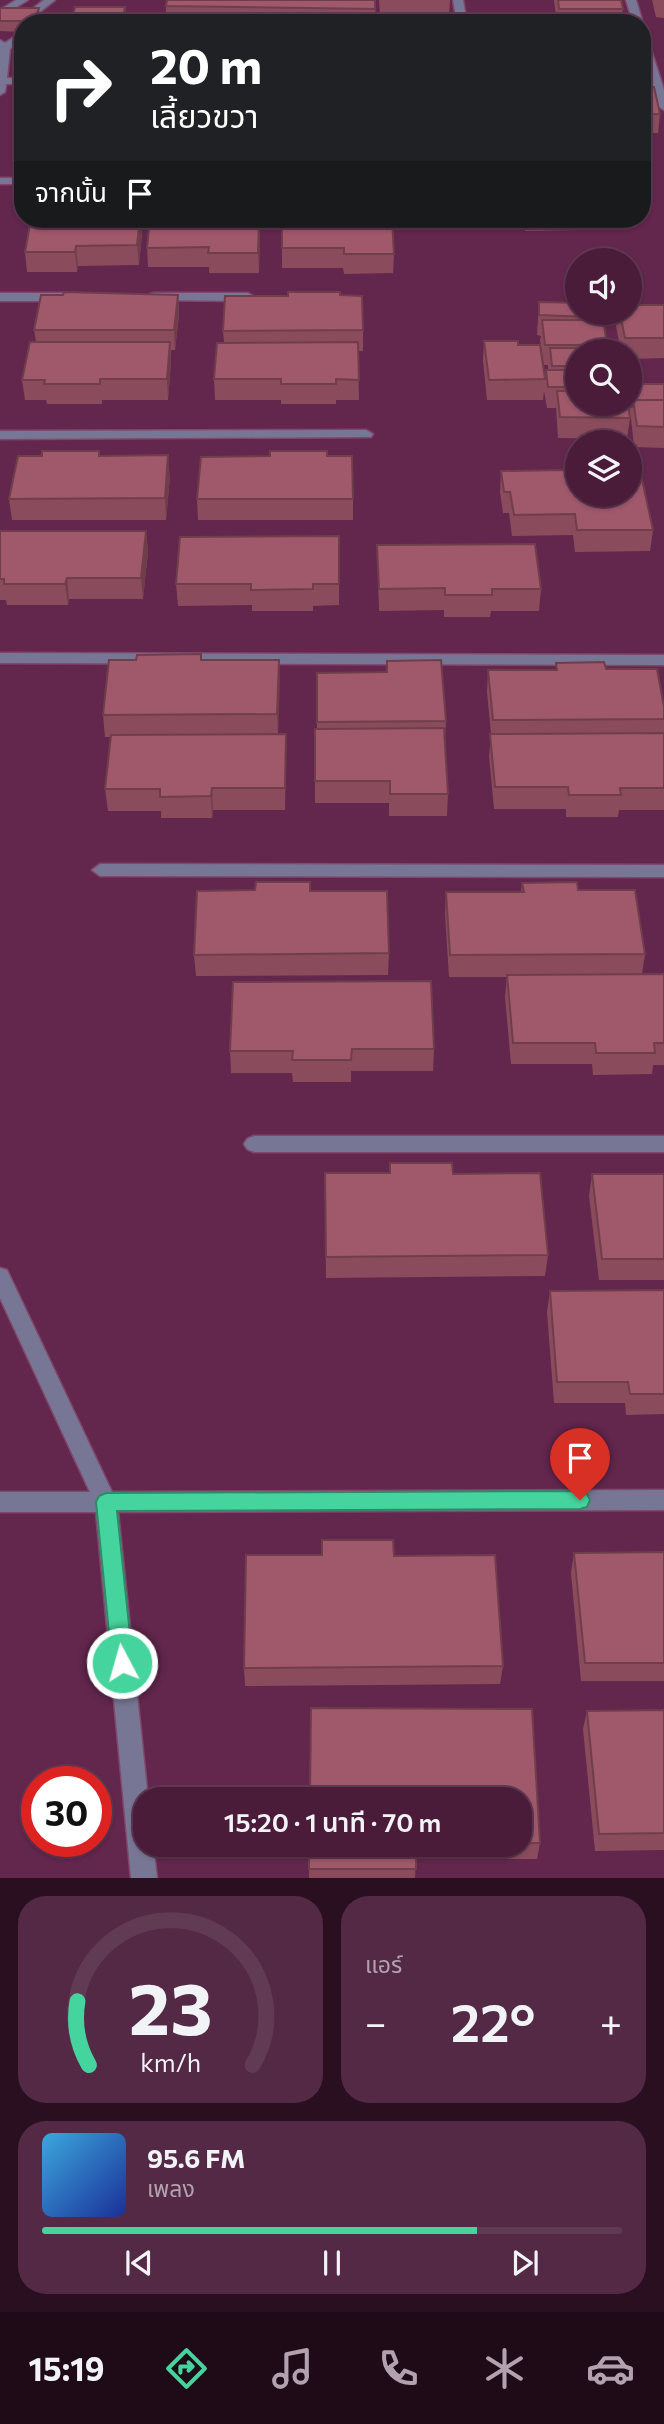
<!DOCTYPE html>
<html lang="th">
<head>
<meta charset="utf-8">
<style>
	body { margin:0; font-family:Commissioner,"Noto Sans Thai",sans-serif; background:#542945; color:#f1f3f6; height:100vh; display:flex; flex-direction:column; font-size:26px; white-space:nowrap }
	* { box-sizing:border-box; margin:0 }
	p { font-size:23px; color:#b2a1af }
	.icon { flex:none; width:38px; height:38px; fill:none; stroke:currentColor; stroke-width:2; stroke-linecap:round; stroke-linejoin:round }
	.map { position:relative; height:1878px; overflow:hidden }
	.details { display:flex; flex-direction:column; gap:18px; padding:18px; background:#290f20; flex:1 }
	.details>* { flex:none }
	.guide { position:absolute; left:14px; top:14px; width:637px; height:214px; border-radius:28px; box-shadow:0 2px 5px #0004,0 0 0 2px #613a54; background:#202124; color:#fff; overflow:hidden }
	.tools { position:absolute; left:565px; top:248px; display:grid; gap:14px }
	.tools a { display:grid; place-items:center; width:77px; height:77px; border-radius:50%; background:#4a1c3a; box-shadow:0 2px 5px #0004,0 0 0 2px #613a54; font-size:35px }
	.speed { position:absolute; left:21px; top:1766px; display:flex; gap:14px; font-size:35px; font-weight:700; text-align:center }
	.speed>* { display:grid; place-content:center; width:91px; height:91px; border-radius:50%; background:#4a1c3a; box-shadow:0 2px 5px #0004,0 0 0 2px #613a54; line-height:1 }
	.speed .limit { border:10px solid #d22; background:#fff; color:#111 }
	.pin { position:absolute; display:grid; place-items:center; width:60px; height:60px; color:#fff; margin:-72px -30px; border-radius:50% 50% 50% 0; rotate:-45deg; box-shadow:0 0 7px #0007 }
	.pin .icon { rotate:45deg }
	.me { position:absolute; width:77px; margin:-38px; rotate:354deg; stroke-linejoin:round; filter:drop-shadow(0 0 5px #0008) }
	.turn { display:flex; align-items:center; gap:24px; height:147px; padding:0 21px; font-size:32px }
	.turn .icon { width:91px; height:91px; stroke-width:2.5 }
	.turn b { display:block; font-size:49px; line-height:60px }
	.then { display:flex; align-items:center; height:66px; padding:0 21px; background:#0003; gap:14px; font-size:26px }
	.big { font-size:52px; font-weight:600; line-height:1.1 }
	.details .card { flex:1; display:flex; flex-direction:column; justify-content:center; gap:10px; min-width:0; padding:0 24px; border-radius:28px; background:#542945 }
	.details .dial { align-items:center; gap:0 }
	.dial svg { height:182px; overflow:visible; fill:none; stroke:#613a54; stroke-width:7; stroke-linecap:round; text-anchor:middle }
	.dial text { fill:#f1f3f6; stroke:none }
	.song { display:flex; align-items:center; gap:21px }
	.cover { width:84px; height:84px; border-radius:10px; background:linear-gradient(135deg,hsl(200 70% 55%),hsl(230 70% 35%)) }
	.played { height:7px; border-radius:4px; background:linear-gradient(90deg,#46d49e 75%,#613a54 75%) }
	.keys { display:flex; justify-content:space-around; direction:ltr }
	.heat { display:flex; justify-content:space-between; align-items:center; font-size:38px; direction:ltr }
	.details .tiles { flex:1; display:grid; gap:18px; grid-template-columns:1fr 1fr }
	.card:last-child { grid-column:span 2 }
	.trip { position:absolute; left:133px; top:1787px; width:399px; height:70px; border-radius:28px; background:#4a1c3a; box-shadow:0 2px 5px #0004,0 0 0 2px #613a54; font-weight:600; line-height:70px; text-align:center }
	.dock { display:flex; height:112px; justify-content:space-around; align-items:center; background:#1e0b17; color:#b2a1af }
	.dock .icon { width:49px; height:49px }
	.dock .selected { color:#46d49e }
	.dock b { font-size:32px; color:#f1f3f6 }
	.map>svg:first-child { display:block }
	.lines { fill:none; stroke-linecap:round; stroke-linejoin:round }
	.minor-casing { stroke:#7f476b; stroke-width:3 }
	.minor { fill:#777795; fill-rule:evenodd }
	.wall { fill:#8a4c5c }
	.shaded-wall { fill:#703e4b }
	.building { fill:#a0586b; stroke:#703e4b; stroke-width:2 }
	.route { fill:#46d49e; stroke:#2e8a67; stroke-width:2 }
</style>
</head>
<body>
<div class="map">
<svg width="664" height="1878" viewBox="0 0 664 1878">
	<rect width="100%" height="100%" fill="#63264d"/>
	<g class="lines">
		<defs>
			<g id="minor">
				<polygon points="16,0 28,0 0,17 0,10"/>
				<polygon points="44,0 55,0 36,15 33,23 23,23 28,12"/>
				<polygon points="453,0 463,0 467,23 457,23"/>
				<polygon points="626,0 636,0 643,23 642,24 633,23"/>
				<polygon points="23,31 23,39 10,49 7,78 23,78 23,84 6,84 5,92 0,95 0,40 5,43"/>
				<polygon points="642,34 647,37 664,90 664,110 659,107 642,54"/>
				<rect x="0" y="178" width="23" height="6"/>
				<polygon points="0,293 63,293 69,297 63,301 0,301"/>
				<polygon points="154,293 248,293 254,297 248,301 150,300 150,294"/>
				<polygon points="366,430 373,434 371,437 0,439 0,431"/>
				<polygon points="0,653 664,655 664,665 0,663"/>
				<polygon points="100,864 664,865 664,877 100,876 92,870"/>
				<polygon points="254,1136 664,1136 664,1152 254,1152 247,1149 244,1144 247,1139"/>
				<polygon points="0,1268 7,1270 112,1492 664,1490 664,1510 118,1512 148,1799 145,1799 145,1844 153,1844 157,1878 131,1878 96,1512 0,1512 0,1492 90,1492 0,1298"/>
			</g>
		</defs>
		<!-- minor casing -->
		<use href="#minor" class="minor-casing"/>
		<!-- minor -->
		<use href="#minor" class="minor"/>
	</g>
	<!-- wall -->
	<g class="wall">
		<polygon points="376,0 375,23 72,23 72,19 125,7 126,17 166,16 166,6"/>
		<polygon points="379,0 450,0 449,15 380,15"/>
		<polygon points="554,0 621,0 623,9 622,15 633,23 557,23"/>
		<polygon points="652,0 664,0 664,18 656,17"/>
		<polygon points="0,8 40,18 38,23 23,23 23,32 0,31"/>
		<polygon points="642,47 646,59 645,64 652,83 651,87 660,114 658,133 647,133 650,142 648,161 642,161"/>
		<polygon points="31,219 141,219 142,234 139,265 78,266 77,272 27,272 25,252"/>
		<polygon points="150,219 266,219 266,227 260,227 259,273 209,273 209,267 148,267 147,248"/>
		<polygon points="282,219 394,254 393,273 344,274 343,268 282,268"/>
		<polygon points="523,219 583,219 583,230 525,231"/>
		<polygon points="178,295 179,315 175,350 171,350 171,363 168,400 102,400 102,404 47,404 46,400 25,400 22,380 36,342 34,330"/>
		<polygon points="340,295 363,330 363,351 358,351 359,400 336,400 336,404 281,404 281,400 215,400 214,379 224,342 223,331"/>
		<polygon points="539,302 589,313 589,320 607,345 607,348 578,352 578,404 630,404 664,384 664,448 634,447 631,418 630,418 627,439 558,438 556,408 547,408 544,391 543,400 487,400 483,361 484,341 518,345 545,379 546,370 548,370 548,365 544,365 540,340 541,336 537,335"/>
		<polygon points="664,305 664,358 630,359 630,352 621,352 616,326 617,313 630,313"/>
		<polygon points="100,456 170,477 166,520 12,520 9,499"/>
		<polygon points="327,456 353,499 353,520 198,520 197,499"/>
		<polygon points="501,471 568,480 653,530 650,551 575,552 573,535 512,536 509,513 503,513 500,492"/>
		<polygon points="0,531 146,531 148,552 143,599 69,599 68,605 7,605 6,600 0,600"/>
		<polygon points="339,536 339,605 313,606 313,611 252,611 252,605 178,606 176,584"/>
		<polygon points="377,545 541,589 539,611 491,611 490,617 444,617 444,610 379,611"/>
		<polygon points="202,660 279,660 278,734 286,756 285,810 213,810 212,818 161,818 161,811 108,811 105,789 111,737 105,737 103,715"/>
		<polygon points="556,663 606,669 664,707 664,810 619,810 618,817 566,817 566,809 494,809 489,756 491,734 487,692 488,670 556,670"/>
		<polygon points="317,673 446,721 445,739 448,794 447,816 389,816 389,803 315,803 315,729 317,729"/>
		<polygon points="522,883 578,890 645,954 642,974 664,974 664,1065 653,1065 652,1074 593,1075 592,1064 511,1064 505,997 507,977 449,977 445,914 446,892 521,892"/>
		<polygon points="310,891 389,953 388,975 196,976 194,955"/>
		<polygon points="233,982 434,1049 433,1071 351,1071 351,1082 293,1082 292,1073 231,1073 230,1051"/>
		<polygon points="390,1163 453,1174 548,1255 545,1276 326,1278 325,1173 389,1173"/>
		<polygon points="592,1174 664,1174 664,1280 599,1280 589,1196"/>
		<polygon points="664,1290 664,1414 626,1415 625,1403 554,1403 547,1312 550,1291"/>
		<polygon points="664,1552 664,1681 581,1681 571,1573 574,1553"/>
		<polygon points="394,1556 503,1666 500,1684 245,1686 244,1668"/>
		<polygon points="664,1710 664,1850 595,1851 583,1729 587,1711"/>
		<polygon points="520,1799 540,1843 537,1859 416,1859 415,1878 309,1878 309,1844 520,1844"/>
	</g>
	<!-- shaded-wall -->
	<g class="shaded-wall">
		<polygon points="39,8 40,18 38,23 34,23"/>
		<polygon points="139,219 141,219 142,234 139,265 137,245"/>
		<polygon points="259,219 260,236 259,273 258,253"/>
		<polygon points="76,246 78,266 77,272 75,252"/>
		<polygon points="178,295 179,315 175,350 174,330"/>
		<polygon points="170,342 171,363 168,400 167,379"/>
		<polygon points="168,455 170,477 166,520 165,498"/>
		<polygon points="146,531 148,552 143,599 141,578"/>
		<polygon points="67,578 69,599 68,605 65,584"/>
		<polygon points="279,660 280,682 278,736 277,714"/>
		<polygon points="212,788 213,810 212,818 211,796"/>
	</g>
	<!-- building -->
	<g class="building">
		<polygon points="167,0 375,0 375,9 166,6"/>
		<polygon points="558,0 621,0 623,9 559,9"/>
		<polygon points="75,7 125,7 123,17 106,17 105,19 72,19"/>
		<polygon points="0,8 39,8 34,21 0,21"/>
		<polygon points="182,15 197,17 196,23 104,23 106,17"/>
		<polygon points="439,15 441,23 378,23 377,17"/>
		<polygon points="631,15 633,23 566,23 564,16"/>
		<polygon points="224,17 335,17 335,23 223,23"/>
		<polygon points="642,47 646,59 642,59"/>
		<polygon points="642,62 645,62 652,83 642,83"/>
		<polygon points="642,87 654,87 660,114 642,114"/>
		<polygon points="642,126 645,126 650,142 642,142"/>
		<polygon points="31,219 140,219 137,245 76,246 75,252 25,252"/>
		<polygon points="150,219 259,219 258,253 208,253 209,247 147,248"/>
		<polygon points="282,219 392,219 394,254 344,254 344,248 282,248"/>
		<polygon points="526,219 584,219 526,220"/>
		<polygon points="64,292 178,295 174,330 34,330 41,295 63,295"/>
		<polygon points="288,292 340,292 340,295 362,296 363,330 223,331 225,296 288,296"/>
		<polygon points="539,302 578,303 578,313 589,313 589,317 539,315"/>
		<polygon points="630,305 664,305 664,338 625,338 620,313 630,313"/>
		<polygon points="542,320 603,320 607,345 545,345"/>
		<polygon points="484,341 518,341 518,345 540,345 545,379 489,380"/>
		<polygon points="30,342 170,342 167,379 100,379 100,384 44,384 45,380 22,380"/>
		<polygon points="358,342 359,380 336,379 336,384 281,384 281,379 214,379 217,343"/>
		<polygon points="550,348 611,348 612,352 578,352 578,366 552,366"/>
		<polygon points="546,370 578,370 578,387 548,387"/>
		<polygon points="630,384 664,384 664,400 633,400 632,407 629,407"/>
		<polygon points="557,391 578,391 578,404 628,404 630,418 560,417"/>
		<polygon points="633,400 664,400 664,427 637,426"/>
		<polygon points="42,451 99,451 99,456 168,455 165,498 9,499 18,456 42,456"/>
		<polygon points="270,451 327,451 327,456 352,456 353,499 197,499 201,457 270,456"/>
		<polygon points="566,470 568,480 569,476 578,476 578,495 630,495 630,475 641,475 653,530 577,530 575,514 514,515 510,492 504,492 501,471"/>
		<polygon points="0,531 146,531 141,578 67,578 65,584 4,584 4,579 0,579"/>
		<polygon points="339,536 339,584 313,584 313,589 251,590 251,584 176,584 180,537"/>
		<polygon points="535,544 541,589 492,589 492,595 445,595 445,588 379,589 377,545"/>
		<polygon points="201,654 201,660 279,660 277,714 103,715 109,660 136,660 137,655"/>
		<polygon points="441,660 446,721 317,722 317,673 387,672 387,661"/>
		<polygon points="604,662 606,669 657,669 664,707 664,719 493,720 488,670 557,670 556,663"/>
		<polygon points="444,728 448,794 390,794 390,781 315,781 315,729"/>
		<polygon points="664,733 664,788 620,788 621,795 569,795 568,787 495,787 490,734"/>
		<polygon points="286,734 285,788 212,788 211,796 160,797 160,789 105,789 111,735"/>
		<polygon points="256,882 310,882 310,891 387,891 389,953 194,955 197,891 255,890"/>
		<polygon points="577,882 578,890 635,890 645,954 450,955 446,892 524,892 522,883"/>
		<polygon points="664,974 664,1043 654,1043 655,1053 596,1053 595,1043 513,1043 507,975"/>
		<polygon points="431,981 434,1049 352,1049 351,1060 292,1060 293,1051 230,1051 233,982"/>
		<polygon points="390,1163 452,1163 453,1174 540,1173 548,1255 326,1257 325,1173 390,1173"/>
		<polygon points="592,1174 664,1174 664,1259 602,1259"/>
		<polygon points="664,1290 664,1394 630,1394 628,1382 557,1382 550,1291"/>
		<polygon points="322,1540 393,1540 394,1556 495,1555 503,1666 244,1668 246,1555 322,1555"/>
		<polygon points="664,1552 664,1663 585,1663 574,1553"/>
		<polygon points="311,1708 532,1709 540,1843 520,1843 520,1799 310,1799"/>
		<polygon points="664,1710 664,1833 599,1834 587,1711"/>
		<rect x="309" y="1844" width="107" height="25"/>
	</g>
	<!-- route -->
	<polygon class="route" points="580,1491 587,1494 590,1500 587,1507 580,1509 117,1511 133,1663 130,1670 122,1673 115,1670 112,1663 96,1502 99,1496 106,1493"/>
</svg>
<div class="tools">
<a><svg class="icon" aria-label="sound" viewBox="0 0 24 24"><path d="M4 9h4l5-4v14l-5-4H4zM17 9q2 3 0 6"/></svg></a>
<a><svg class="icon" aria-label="search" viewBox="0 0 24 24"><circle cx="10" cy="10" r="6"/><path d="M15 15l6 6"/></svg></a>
<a><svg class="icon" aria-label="layers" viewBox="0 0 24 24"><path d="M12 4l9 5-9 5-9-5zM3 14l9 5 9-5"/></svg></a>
</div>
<div class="speed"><div class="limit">30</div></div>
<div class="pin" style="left:580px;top:1500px;background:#d93025"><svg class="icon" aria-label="arrive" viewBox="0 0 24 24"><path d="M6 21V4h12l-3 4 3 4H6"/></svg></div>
<svg class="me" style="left:122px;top:1663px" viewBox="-20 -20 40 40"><circle r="17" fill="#46d49e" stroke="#fff" stroke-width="3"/><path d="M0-11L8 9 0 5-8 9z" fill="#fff"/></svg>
<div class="trip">15:20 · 1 นาที · 70 m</div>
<div class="guide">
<div class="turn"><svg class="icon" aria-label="right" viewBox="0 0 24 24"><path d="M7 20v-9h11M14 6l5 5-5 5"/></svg><div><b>20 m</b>เลี้ยวขวา</div></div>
<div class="then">จากนั้น<svg class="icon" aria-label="arrive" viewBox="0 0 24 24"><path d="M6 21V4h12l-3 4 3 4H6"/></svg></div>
</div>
</div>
<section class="details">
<div class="tiles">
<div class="card dial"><svg viewBox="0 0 100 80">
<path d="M14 69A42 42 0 1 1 86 69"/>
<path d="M14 69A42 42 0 0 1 9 41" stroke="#46d49e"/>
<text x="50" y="56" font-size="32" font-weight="700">23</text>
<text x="50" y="72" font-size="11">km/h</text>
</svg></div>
<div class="card"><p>แอร์</p>
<div class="heat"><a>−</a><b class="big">22°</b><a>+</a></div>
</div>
<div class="card">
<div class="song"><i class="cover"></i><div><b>95.6 FM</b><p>เพลง</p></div></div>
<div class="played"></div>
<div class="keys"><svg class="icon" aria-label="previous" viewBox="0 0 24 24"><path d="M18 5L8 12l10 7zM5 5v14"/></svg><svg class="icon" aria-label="pause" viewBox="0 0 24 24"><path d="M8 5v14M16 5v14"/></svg><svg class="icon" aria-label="next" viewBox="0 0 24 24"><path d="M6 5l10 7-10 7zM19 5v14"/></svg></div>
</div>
</div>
</section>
<nav class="dock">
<b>15:19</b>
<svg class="icon selected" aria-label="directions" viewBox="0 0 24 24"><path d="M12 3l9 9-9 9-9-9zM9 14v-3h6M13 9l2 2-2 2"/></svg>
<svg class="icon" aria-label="music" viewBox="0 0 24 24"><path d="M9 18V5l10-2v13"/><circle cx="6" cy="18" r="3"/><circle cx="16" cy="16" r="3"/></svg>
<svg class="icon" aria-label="phone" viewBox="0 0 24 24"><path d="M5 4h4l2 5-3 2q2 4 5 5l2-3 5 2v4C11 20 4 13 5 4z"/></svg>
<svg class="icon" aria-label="climate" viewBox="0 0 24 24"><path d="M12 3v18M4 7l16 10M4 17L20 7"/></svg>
<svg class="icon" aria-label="car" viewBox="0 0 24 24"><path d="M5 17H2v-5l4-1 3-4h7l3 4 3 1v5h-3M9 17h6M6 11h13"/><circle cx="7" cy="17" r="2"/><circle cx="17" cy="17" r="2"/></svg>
</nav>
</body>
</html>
